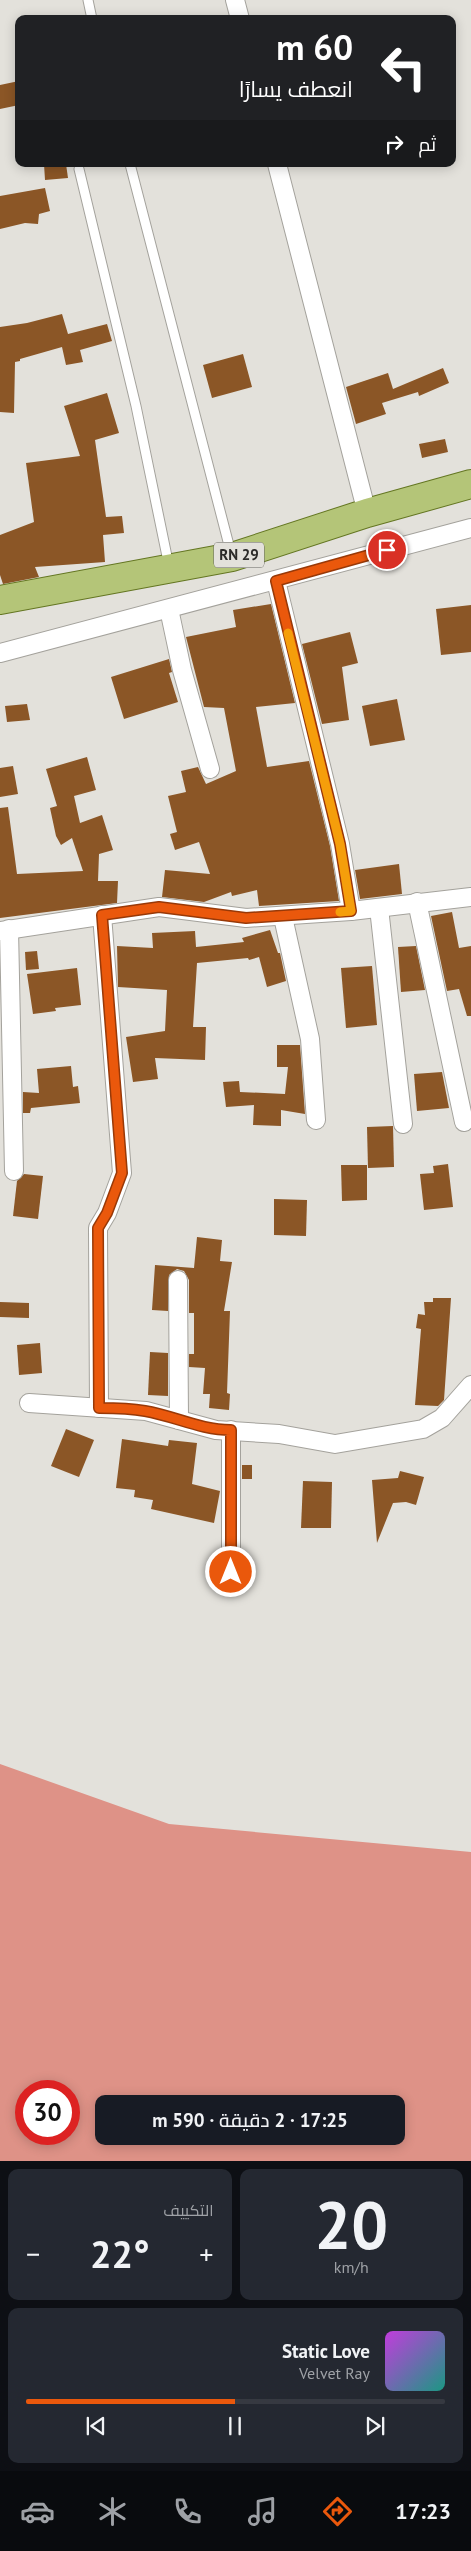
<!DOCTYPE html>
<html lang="ar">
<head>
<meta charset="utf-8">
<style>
	body { margin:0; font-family:"PT Sans",Cairo,sans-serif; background:#242831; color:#f1f3f6; direction:rtl; height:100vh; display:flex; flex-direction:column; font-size:19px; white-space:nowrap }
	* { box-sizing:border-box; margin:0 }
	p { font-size:16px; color:#9ea1a6 }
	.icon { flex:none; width:28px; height:28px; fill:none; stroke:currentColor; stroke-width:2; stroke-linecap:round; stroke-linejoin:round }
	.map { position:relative; height:2161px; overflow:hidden; direction:ltr }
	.sheet { display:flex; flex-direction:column; gap:8px; padding:8px; background:#0d0f14; flex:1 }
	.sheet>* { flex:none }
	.hud { position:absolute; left:15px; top:15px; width:441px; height:152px; border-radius:10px; box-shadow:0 2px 12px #0003; direction:rtl; background:#202124; color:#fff; overflow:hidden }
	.speed { position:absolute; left:15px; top:2080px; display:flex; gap:10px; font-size:25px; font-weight:700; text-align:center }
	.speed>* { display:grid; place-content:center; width:65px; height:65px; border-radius:50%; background:#171b24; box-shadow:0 2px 12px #0003; line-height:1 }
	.speed .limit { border:8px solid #d22; background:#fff; color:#111 }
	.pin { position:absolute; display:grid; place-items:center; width:42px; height:42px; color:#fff; margin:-21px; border:2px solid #fff; border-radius:50%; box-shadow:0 1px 5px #0007 }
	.me { position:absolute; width:55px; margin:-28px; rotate:0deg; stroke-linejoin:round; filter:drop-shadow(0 0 4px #0008) }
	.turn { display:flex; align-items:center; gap:18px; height:105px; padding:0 20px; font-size:22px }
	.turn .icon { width:65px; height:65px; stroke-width:2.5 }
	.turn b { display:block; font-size:35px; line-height:42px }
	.then { display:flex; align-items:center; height:48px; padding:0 20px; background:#0003; gap:10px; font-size:19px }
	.big { font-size:38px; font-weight:600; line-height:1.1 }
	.sheet .widget { flex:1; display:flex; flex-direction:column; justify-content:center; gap:8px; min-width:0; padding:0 18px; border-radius:10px; background:#242831 }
	.sheet .dial { align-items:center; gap:0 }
	.dial b { font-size:65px; line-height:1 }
	.song { display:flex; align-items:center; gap:15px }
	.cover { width:60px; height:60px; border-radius:8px; background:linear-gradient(135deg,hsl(290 70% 55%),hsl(170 70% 35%)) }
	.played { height:5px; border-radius:2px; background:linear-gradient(90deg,#ea580c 50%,#363941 50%) }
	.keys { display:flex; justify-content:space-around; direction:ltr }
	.heat { display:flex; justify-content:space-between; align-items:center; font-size:28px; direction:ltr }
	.sheet .tiles { flex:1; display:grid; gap:8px; grid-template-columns:1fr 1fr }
	.widget:last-child { grid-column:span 2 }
	.trip { position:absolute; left:95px; top:2095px; width:310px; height:50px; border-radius:10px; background:#171b24; box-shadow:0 2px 12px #0003; font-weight:600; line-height:50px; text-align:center; direction:rtl }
	.dock { display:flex; height:80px; justify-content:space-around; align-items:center; background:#090b0e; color:#9ea1a6 }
	.dock .icon { width:35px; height:35px }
	.dock .active { color:#ea580c }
	.dock b { font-size:22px; color:#f1f3f6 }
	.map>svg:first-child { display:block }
	.forest { fill:#de9287; fill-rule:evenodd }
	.building { fill:#8b5626 }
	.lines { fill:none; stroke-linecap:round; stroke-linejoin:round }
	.lane-casing { stroke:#a4a29c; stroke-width:11 }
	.street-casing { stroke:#a4a29c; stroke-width:20 }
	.primary-casing { stroke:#647622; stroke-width:30 }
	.lane { stroke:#fff; stroke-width:9 }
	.street { stroke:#fff; stroke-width:18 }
	.primary { stroke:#b4c578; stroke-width:28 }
	.route-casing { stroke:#983908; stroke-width:12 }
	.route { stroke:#ea580c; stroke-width:9 }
	.slow { stroke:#f59e0b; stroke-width:9 }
	.labels { text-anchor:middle; stroke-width:5; stroke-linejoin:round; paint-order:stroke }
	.shield { fill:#e3e1db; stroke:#63625e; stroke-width:1 }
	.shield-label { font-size:15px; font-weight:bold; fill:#2c2b29 }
</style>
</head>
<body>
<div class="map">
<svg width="471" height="2161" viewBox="0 0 471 2161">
	<rect width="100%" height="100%" fill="#e3e1db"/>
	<!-- forest -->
	<path class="forest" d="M0 1764 169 1824 471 1852V2161H0ZM26 2091H69V2134H26ZM104 2104H396V2136H104Z"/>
	<!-- building -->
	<g class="building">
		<polygon points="19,81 19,105 0,109 0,85"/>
		<polygon points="44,164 66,164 68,178 45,180"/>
		<polygon points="45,188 50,211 39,214 38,224 25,223 0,229 0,196"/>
		<polygon points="62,314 68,334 107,324 112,341 80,350 83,362 66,365 62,347 20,359 20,361 15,362 14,413 0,412 0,327 27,323"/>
		<polygon points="243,354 252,387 212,398 203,365"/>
		<polygon points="443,368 449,383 419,396 418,392 382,403 386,414 356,424 346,387 388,373 393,389"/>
		<polygon points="107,393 119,433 95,440 106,517 122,516 124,533 103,535 105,562 35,567 39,577 3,584 0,575 0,535 34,522 26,463 80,456 64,406"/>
		<polygon points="445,439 448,452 422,458 419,444"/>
		<polygon points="271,604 295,703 256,707 267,767 309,761 330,846 339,901 259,906 257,890 232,896 231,892 204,902 162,897 165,870 210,874 199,842 175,850 170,834 177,832 168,796 186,792 181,771 198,767 206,784 236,771 224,708 204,707 186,637 236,627 233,610"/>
		<polygon points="471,605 471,652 441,655 436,609"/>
		<polygon points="350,632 358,663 342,667 349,720 322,724 302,644"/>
		<polygon points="169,659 172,672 169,673 178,702 124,719 111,677"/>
		<polygon points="397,699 405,740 370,746 362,706"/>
		<polygon points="27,704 30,720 7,722 5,706"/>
		<polygon points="87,757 96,790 74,796 80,823 102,815 113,850 99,854 98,881 118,881 117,903 0,918 0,808 8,807 17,874 83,871 72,838 61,845 56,836 50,808 57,806 46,769"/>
		<polygon points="13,766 18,794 0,797 0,768"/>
		<polygon points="399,864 402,894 360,899 355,870"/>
		<polygon points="452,912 459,948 471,946 471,1016 467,1016 459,989 447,991 431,916"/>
		<polygon points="270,930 278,953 280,953 286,981 267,987 259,957 249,960 248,958 197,963 193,1027 206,1027 205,1060 155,1058 158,1079 133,1082 126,1037 165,1031 167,990 118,987 117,946 153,948 152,933 195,931 196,947 244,942 242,938"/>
		<polygon points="416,946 425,990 401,992 398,947"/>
		<polygon points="37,951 39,969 26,970 25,952"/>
		<polygon points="372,966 377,1025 346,1028 341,968"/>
		<polygon points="77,968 81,1005 55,1008 56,1011 33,1014 27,974"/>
		<polygon points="277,1045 300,1045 305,1114 281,1110 281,1126 253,1125 254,1105 226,1107 223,1082 239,1081 240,1092 285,1094 288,1067 277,1067"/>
		<polygon points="71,1066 73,1087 78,1086 80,1103 31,1108 30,1113 23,1113 23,1092 39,1093 37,1069"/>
		<polygon points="442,1072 449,1108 417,1111 414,1074"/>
		<polygon points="393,1126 394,1167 368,1168 367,1127"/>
		<polygon points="448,1164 453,1207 424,1210 420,1174 434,1173 433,1166"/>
		<polygon points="341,1165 367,1165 367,1200 342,1201"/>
		<polygon points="24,1174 43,1176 38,1219 13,1216 17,1181"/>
		<polygon points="274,1199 307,1200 306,1236 274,1235"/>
		<polygon points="197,1237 222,1240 220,1261 232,1262 224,1311 230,1311 227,1393 230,1394 229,1410 209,1408 210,1394 203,1394 205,1368 189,1367 189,1354 194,1354 194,1313 189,1313 189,1280 184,1271 177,1269 169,1275 168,1311 152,1310 155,1265 194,1268"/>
		<polygon points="433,1298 451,1298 444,1400 438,1406 415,1405 421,1329 416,1328 418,1314 425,1315 424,1302 433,1302"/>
		<polygon points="0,1302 29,1303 29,1318 0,1317"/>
		<polygon points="40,1343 42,1373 19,1375 17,1345"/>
		<polygon points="150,1352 168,1353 168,1396 148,1395"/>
		<polygon points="66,1429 94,1440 79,1477 51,1466"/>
		<polygon points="122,1439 168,1446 169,1440 197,1443 192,1484 220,1491 214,1523 151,1509 153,1500 134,1497 135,1490 116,1488"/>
		<rect x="242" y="1465" width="10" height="14"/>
		<polygon points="400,1471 424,1477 416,1505 406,1502 393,1503 377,1543 372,1480 398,1478"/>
		<polygon points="303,1481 332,1482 331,1528 301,1528"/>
	</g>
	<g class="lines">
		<defs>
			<g id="lane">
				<polyline points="88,0 92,19"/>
				<polyline points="130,164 231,553"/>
				<polyline points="79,169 136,406 169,566"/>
			</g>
			<g id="street">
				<polyline points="235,0 240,19"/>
				<polyline points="277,164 367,513"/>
				<polyline points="276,581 340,844 351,911"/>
				<polyline points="169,609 182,670 210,769"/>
				<polyline points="0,653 471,528"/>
				<polyline points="417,902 464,1122"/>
				<polyline points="379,908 403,1124"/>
				<polyline points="283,917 310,1039 316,1120"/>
				<polyline points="9,929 14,1171"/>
				<polyline points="0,931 159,907 246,918 351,911 471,897"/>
				<polyline points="178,1280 179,1420"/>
				<polyline points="29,1403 146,1411 216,1430 279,1434 335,1444 423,1429 442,1418 471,1385"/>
				<polyline points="99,1408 98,1228 107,1213 122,1173 102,915"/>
				<polyline points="231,1430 231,1571"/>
			</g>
			<polyline id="primary" points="0,600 232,557 367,513 471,484"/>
		</defs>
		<!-- lane casing -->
		<use href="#lane" class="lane-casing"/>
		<!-- street casing -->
		<use href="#street" class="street-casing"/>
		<!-- primary casing -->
		<use href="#primary" class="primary-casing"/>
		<!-- lane -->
		<use href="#lane" class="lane"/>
		<!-- street -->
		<use href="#street" class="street"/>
		<!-- primary -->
		<use href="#primary" class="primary"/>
	</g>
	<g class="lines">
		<defs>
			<path id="route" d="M231 1572V1430C200 1430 175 1416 145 1411 129 1408 114 1408 99 1408L98 1228 107 1213 122 1173 102 915 159 907 246 918 351 911 340 844 276 581 387 550"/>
		</defs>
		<!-- route casing -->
		<use href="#route" class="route-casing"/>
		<!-- route -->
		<use href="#route" class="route"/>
		<!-- slow -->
		<polyline class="slow" points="288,633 340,844 351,911 340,912"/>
	</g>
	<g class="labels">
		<!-- shield labels -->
		<rect class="shield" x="214" y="542.5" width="50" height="25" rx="4"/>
		<g class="shield-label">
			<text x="239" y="560">RN 29</text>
		</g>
	</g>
</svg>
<div class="speed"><div class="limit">30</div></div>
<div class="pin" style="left:387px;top:550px;background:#d93025"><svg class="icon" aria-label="arrive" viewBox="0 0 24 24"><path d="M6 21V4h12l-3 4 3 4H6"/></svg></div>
<svg class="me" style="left:231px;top:1572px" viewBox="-20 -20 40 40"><circle r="17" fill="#ea580c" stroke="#fff" stroke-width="3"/><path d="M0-11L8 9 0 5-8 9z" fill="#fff"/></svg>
<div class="trip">17:25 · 2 دقيقة · 590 m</div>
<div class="hud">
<div class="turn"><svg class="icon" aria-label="left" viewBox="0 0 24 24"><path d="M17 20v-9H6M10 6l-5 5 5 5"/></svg><div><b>60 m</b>انعطف يسارًا</div></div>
<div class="then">ثم<svg class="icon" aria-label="right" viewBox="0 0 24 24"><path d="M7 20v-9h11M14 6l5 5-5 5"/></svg></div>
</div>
</div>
<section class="sheet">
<div class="tiles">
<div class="widget dial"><b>20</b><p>km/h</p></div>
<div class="widget"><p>التكييف</p>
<div class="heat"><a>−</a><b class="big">22°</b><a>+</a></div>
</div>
<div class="widget">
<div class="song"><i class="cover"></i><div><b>Static Love</b><p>Velvet Ray</p></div></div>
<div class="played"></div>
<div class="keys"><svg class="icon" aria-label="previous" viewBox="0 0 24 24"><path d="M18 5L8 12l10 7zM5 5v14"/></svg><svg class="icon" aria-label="pause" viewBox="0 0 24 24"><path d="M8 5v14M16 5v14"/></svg><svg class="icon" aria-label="next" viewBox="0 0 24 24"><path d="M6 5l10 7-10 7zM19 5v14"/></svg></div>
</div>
</div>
</section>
<nav class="dock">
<b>17:23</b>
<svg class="icon active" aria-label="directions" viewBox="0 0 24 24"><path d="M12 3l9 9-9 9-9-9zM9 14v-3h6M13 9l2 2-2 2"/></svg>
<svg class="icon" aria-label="music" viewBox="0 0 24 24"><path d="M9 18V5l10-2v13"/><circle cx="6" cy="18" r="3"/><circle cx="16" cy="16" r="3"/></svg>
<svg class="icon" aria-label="phone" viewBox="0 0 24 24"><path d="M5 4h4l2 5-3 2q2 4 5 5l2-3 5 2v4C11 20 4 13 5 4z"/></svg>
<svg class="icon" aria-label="climate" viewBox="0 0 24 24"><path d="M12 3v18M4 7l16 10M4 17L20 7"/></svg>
<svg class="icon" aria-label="car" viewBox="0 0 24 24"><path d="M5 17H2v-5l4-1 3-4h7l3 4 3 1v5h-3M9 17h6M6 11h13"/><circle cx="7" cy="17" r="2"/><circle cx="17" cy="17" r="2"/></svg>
</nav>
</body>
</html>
